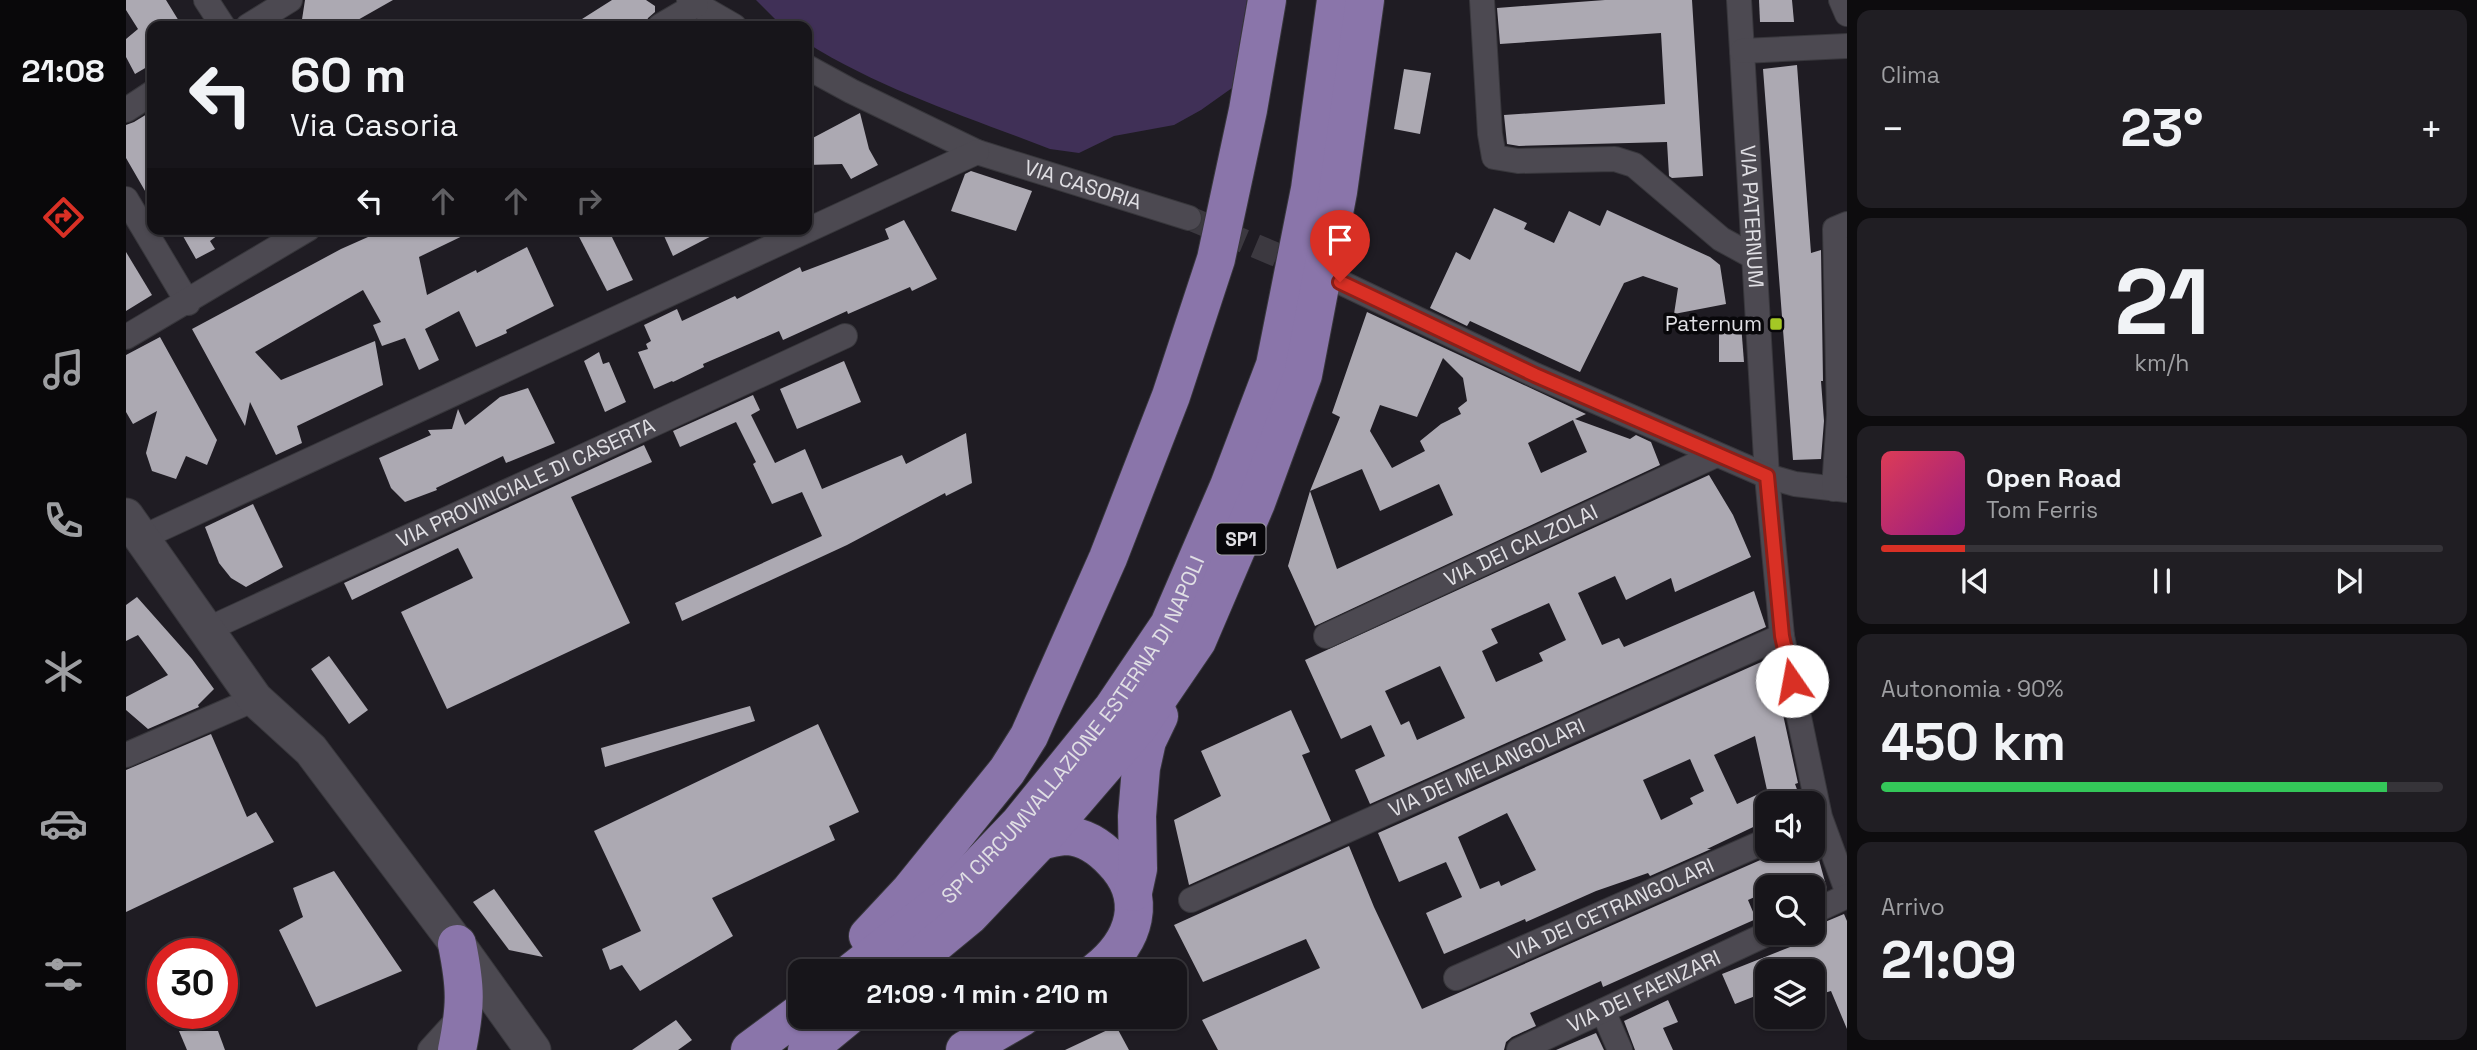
<!DOCTYPE html>
<html lang="it">
<head>
<meta charset="utf-8">
<style>
	body { margin:0; font-family:"Space Grotesk",sans-serif; background:#201e23; color:#f1f3f6; height:100vh; display:flex; flex-direction:column; font-size:26px; white-space:nowrap }
	* { box-sizing:border-box; margin:0 }
	p { font-size:23px; color:#9e9fa2 }
	.icon { flex:none; width:38px; height:38px; fill:none; stroke:currentColor; stroke-width:2; stroke-linecap:round; stroke-linejoin:round }
	.map { position:relative; flex:1; overflow:hidden }
	.panel { display:flex; flex-direction:column; gap:10px; padding:10px; background:#0d0c0e; width:630px }
	.panel>* { flex:none }
	.guide { position:absolute; left:21px; top:21px; width:665px; height:214px; border-radius:14px; box-shadow:0 2px 5px #0004,0 0 0 2px #363439; background:#17151a; color:#f1f3f6; overflow:hidden }
	.tools { position:absolute; left:1629px; top:791px; display:grid; gap:14px }
	.tools a { display:grid; place-items:center; width:70px; height:70px; border-radius:14px; background:#17151a; box-shadow:0 2px 5px #0004,0 0 0 2px #363439; font-size:35px }
	.speed { position:absolute; left:21px; top:938px; display:flex; gap:14px; font-size:35px; font-weight:700; text-align:center }
	.speed>* { display:grid; place-content:center; width:91px; height:91px; border-radius:50%; background:#17151a; box-shadow:0 2px 5px #0004,0 0 0 2px #363439; line-height:1 }
	.speed .limit { border:10px solid #d22; background:#fff; color:#111 }
	.pin { position:absolute; display:grid; place-items:center; width:60px; height:60px; color:#fff; margin:-72px -30px; border-radius:50% 50% 50% 0; rotate:-45deg; box-shadow:0 0 7px #0007 }
	.pin .icon { rotate:45deg }
	.me { position:absolute; width:77px; margin:-38px; rotate:348deg; stroke-linejoin:round; filter:drop-shadow(0 0 5px #0008) }
	.turn { display:flex; align-items:center; gap:24px; height:147px; padding:0 28px; font-size:32px }
	.turn .icon { width:91px; height:91px; stroke-width:2.5 }
	.turn b { display:block; font-size:49px; line-height:60px }
	.lanes { display:flex; align-items:center; height:66px; padding:0 28px; background:#0003; justify-content:center; gap:35px; direction:ltr }
	.lanes .off { opacity:.35 }
	.big { font-size:52px; font-weight:600; line-height:1.1 }
	.panel .card { flex:1; display:flex; flex-direction:column; justify-content:center; gap:10px; min-width:0; padding:0 24px; border-radius:14px; background:#201e23 }
	.panel .dial { align-items:center; gap:0 }
	.dial b { font-size:91px; line-height:1 }
	.song { display:flex; align-items:center; gap:21px }
	.cover { width:84px; height:84px; border-radius:10px; background:linear-gradient(135deg,hsl(350 70% 55%),hsl(310 70% 35%)) }
	.played { height:7px; border-radius:4px; background:linear-gradient(90deg,#d93025 15%,#363439 15%) }
	.keys { display:flex; justify-content:space-around; direction:ltr }
	.heat { display:flex; justify-content:space-between; align-items:center; font-size:38px; direction:ltr }
	.charge { height:10px; border-radius:5px; background:linear-gradient(90deg,#34c759 90%,#363439 0) }
	.trip { position:absolute; left:662px; top:959px; width:399px; height:70px; border-radius:14px; background:#17151a; box-shadow:0 2px 5px #0004,0 0 0 2px #363439; font-weight:600; line-height:70px; text-align:center }
	main { display:flex; flex:1; min-height:0 }
	.tab-bar { display:flex; flex-direction:column; width:126px; justify-content:space-around; align-items:center; background:#09080a; color:#9e9fa2 }
	.tab-bar .icon { width:49px; height:49px }
	.tab-bar .active { color:#d93025 }
	.tab-bar b { font-size:32px; color:#f1f3f6 }
	.map>svg:first-child { display:block }
	.green { fill:#403057 }
	.building { fill:#aca9b2; fill-rule:evenodd }
	.lines { fill:none; stroke-linecap:round; stroke-linejoin:round }
	.minor-tunnel { stroke:#3c3940; stroke-width:24; stroke-dasharray:24 12; stroke-linecap:butt }
	.minor-casing { stroke:#38373c; stroke-width:26 }
	.secondary-casing { stroke:#38373c; stroke-width:37 }
	.trunk-casing { stroke:#38373c; stroke-width:40 }
	.minor { stroke:#4c4951; stroke-width:24 }
	.secondary { stroke:#4c4951; stroke-width:35 }
	.trunk { stroke:#8a75aa; stroke-width:38 }
	.route-casing { stroke:#8d1f18; stroke-width:18 }
	.route { stroke:#d93025; stroke-width:12 }
	.poi-dot { fill:#a4c825; stroke:#08070a; stroke-width:2.5 }
	.labels { text-anchor:middle; stroke-width:7; stroke-linejoin:round; paint-order:stroke }
	.shield { fill:#08070a; stroke:#9f9ea3; stroke-width:2 }
	.shield-label { font-size:19px; font-weight:bold; fill:#e0dfe4 }
	.street-label { font-size:21px; fill:#e0dfe4; stroke:#08070a }
	.poi-label { font-size:21px; fill:#e0dfe4; stroke:#08070a; text-anchor:end }
</style>
</head>
<body>
<main>
<nav class="tab-bar">
<b>21:08</b>
<svg class="icon active" aria-label="directions" viewBox="0 0 24 24"><path d="M12 3l9 9-9 9-9-9zM9 14v-3h6M13 9l2 2-2 2"/></svg>
<svg class="icon" aria-label="music" viewBox="0 0 24 24"><path d="M9 18V5l10-2v13"/><circle cx="6" cy="18" r="3"/><circle cx="16" cy="16" r="3"/></svg>
<svg class="icon" aria-label="phone" viewBox="0 0 24 24"><path d="M5 4h4l2 5-3 2q2 4 5 5l2-3 5 2v4C11 20 4 13 5 4z"/></svg>
<svg class="icon" aria-label="climate" viewBox="0 0 24 24"><path d="M12 3v18M4 7l16 10M4 17L20 7"/></svg>
<svg class="icon" aria-label="car" viewBox="0 0 24 24"><path d="M5 17H2v-5l4-1 3-4h7l3 4 3 1v5h-3M9 17h6M6 11h13"/><circle cx="7" cy="17" r="2"/><circle cx="17" cy="17" r="2"/></svg>
<svg class="icon" aria-label="filters" viewBox="0 0 24 24"><path d="M4 7h16M4 17h16"/><circle cx="9" cy="7" r="2"/><circle cx="15" cy="17" r="2"/></svg>
</nav>
<div class="map">
<svg width="1721" height="1050" viewBox="0 0 1721 1050">
	<rect width="100%" height="100%" fill="#1f1c23"/>
	<!-- green -->
	<path class="green" d="M630 0H1121L1106 88 1075 110 1048 125 988 136 953 153 924 149C842 117 756 90 681 43V26H656Z"/>
	<!-- building -->
	<g class="building">
		<polygon points="0,0 40,0 56,26 26,26 26,64 9,74 0,57 0,39 12,29 0,10"/>
		<polygon points="179,0 267,0 230,21 232,26 175,26"/>
		<polygon points="486,0 520,0 529,6 529,12 522,18 519,26 445,26"/>
		<polygon points="1479,0 1566,0 1577,176 1546,178 1543,176 1541,142 1393,146 1381,144 1378,115 1539,104 1535,33 1374,44 1371,8"/>
		<polygon points="1633,0 1666,0 1668,22 1634,22"/>
		<polygon points="1671,65 1685,253 1695,250 1697,381 1695,381 1698,421 1695,459 1667,460 1637,69"/>
		<polygon points="1278,69 1305,73 1294,134 1268,129"/>
		<polygon points="26,111 26,203 0,158 0,125 8,122"/>
		<polygon points="734,113 743,149 752,165 725,179 716,164 681,165 681,141"/>
		<polygon points="845,171 906,191 890,231 825,211 839,174"/>
		<polygon points="1368,208 1401,223 1398,229 1428,243 1443,211 1474,226 1481,210 1584,257 1594,265 1600,304 1548,314 1552,288 1517,276 1498,283 1454,372 1344,321 1341,326 1304,308 1330,252 1344,260"/>
		<polygon points="778,220 811,279 786,291 784,287 722,314 721,311 657,340 653,331 577,364 578,367 547,382 546,381 528,389 512,352 522,349 520,344 525,341 518,325 551,309 556,321 609,296 611,299 674,267 676,272 763,239 759,229"/>
		<polygon points="53,229 100,229 84,241 89,249 70,259"/>
		<polygon points="260,229 351,229 293,257 301,295 350,270 351,273 401,247 428,306 380,330 381,333 350,347 333,311 299,329 313,360 293,370 279,338 256,346 247,325 255,322 237,290 129,352 155,380 249,341 257,385 171,426 176,443 150,455 124,402 119,426 66,329 215,249"/>
		<polygon points="449,229 482,229 507,280 481,291"/>
		<polygon points="535,229 599,229 547,256"/>
		<polygon points="0,252 26,295 0,311"/>
		<path d="M1241 312 1460 414 1449 419 1504 439 1510 435 1525 442 1534 465 1189 626 1162 566 1184 491 1214 417 1206 413ZM1317 358 1337 378 1341 401 1332 408 1335 414 1315 424 1294 441 1299 451 1266 468 1244 431 1254 405 1291 417ZM1447 420 1461 452 1415 473 1402 443ZM1236 469 1254 511 1313 484 1327 515 1211 569 1184 491Z"/>
		<polygon points="1615,324 1618,362 1593,362 1593,325"/>
		<polygon points="34,337 91,440 81,465 60,456 50,479 26,471 20,453 31,411 7,424 0,412 0,355"/>
		<polygon points="473,352 477,364 483,362 500,402 479,412 458,361"/>
		<polygon points="718,361 735,402 671,429 654,389"/>
		<polygon points="402,388 429,443 380,463 377,456 310,488 311,490 279,502 265,488 253,458 305,435 302,430 326,429 332,409 339,425 374,397"/>
		<polygon points="627,395 634,410 625,415 649,463 679,449 696,489 776,455 780,464 840,433 846,483 820,496 819,493 721,545 556,621 549,603 696,536 676,492 646,504 627,464 630,462 610,422 554,447 547,431"/>
		<polygon points="518,445 526,462 445,497 504,623 321,709 275,612 347,578 332,548 226,600 218,583"/>
		<path d="M1583 475 1607 515 1625 557 1549 592 1545 578 1500 600 1489 576 1452 593 1476 645 1493 638 1498 647 1628 591 1640 627 1244 804 1229 770 1259 756 1245 725 1215 739 1179 660ZM1423 603 1440 640 1413 653 1417 661 1370 682 1356 651 1372 643 1365 629ZM1314 666 1339 718 1291 740 1283 721 1275 725 1259 691Z"/>
		<polygon points="127,504 157,567 120,587 105,578 93,563 79,527"/>
		<polygon points="11,597 66,659 88,689 72,705 73,707 22,729 0,710 0,697 42,675 12,635 0,641 0,605"/>
		<polygon points="203,656 242,710 223,724 185,669"/>
		<path d="M1642 659 1656 710 1672 783 1669 784 1676 803H1642V820L1581 849H1585L1524 876 1522 873 1470 891 1400 922 1399 919 1318 954 1300 913 1336 897 1320 862 1273 882 1252 833ZM1629 736 1641 790 1611 804 1588 755ZM1564 759 1578 791 1564 798 1567 804 1535 820 1517 780ZM1381 813 1410 870 1375 886 1373 881 1354 889 1332 837Z"/>
		<polygon points="624,706 629,721 479,767 475,748"/>
		<polygon points="1165,710 1184,752 1176,755 1205,821 1063,885 1048,820 1095,796 1075,751"/>
		<polygon points="692,724 733,812 703,826 709,840 586,898 607,936 514,991 496,965 484,970 476,949 515,931 468,831"/>
		<polygon points="85,734 121,817 130,812 148,842 0,912 0,770"/>
		<polygon points="1223,846 1248,907 1296,1009 1648,854 1654,849 1690,849 1701,889 1687,896 1687,887 1642,887 1642,891 1622,900 1630,919 1477,987 1475,981 1404,1013 1410,1026 1386,1037 1380,1042 1378,1050 1092,1050 1076,1020 1194,968 1180,939 1077,982 1048,925"/>
		<polygon points="208,871 276,971 190,1007 153,930 177,917 167,888"/>
		<polygon points="368,889 417,957 383,950 347,902"/>
		<polygon points="1718,914 1721,921 1721,1029 1705,991 1698,993 1690,970 1642,971 1642,991 1609,1004 1596,974 1687,938 1687,927"/>
		<polygon points="1542,1000 1552,1022 1537,1028 1547,1050 1509,1050 1498,1021"/>
		<polygon points="550,1020 566,1040 552,1050 506,1050"/>
		<polygon points="990,1026 1003,1050 939,1050"/>
		<polygon points="53,1031 92,1031 99,1050 61,1050"/>
		<polygon points="1470,1033 1478,1050 1430,1050"/>
	</g>
	<g class="lines">
		<!-- minor-tunnel -->
		<polyline class="minor-tunnel" points="1063,218 1182,268"/>
		<defs>
			<g id="minor">
				<polyline points="80,0 97,26"/>
				<polyline points="563,0 608,26"/>
				<polyline points="1356,0 1364,134 1368,157 1392,161 1489,159 1508,165 1595,239 1628,257"/>
				<path id="s1" d="M1613 0 1641 476 1656 636 1694 817 1721 891"/>
				<polyline points="1715,0 1721,14"/>
				<polyline points="122,26 164,0"/>
				<polyline points="534,26 570,5"/>
				<polyline points="1616,51 1721,46"/>
				<path id="s2" d="M681 67 725 91 851 152 1063 218"/>
				<polyline points="0,110 26,93"/>
				<polyline points="0,199 62,303"/>
				<polyline points="1214,282 1409,375 1641,476 1669,484 1721,490"/>
				<polyline points="0,337 182,229"/>
				<polyline points="1708,489 1713,415 1709,229 1721,224"/>
				<polyline points="15,538 851,152"/>
				<path id="s3" d="M80 630 719 336"/>
				<path id="s4" d="M1200 636 1590 455"/>
				<polyline points="0,755 129,699"/>
				<path id="s5" d="M1065 900 1656 636"/>
				<polyline points="1687,912 1721,896"/>
				<path id="s6" d="M1330 978 1642 840"/>
				<polyline points="1477,1011 1494,1050"/>
				<polyline points="304,1050 334,1017"/>
				<path id="s7" d="M1393 1050 1643 933"/>
			</g>
			<polyline id="secondary" points="0,516 129,699 185,750 331,944 407,1050"/>
			<g id="trunk">
				<path d="M914 841C923 839 932 836 941 836 960 837 974 847 987 861 1023 898 1009 941 971 971"/>
				<polyline points="1007,892 1012,869 1011,816 1015,768 1021,741 1033,716"/>
				<polyline points="742,936 784,891 881,771 903,736 982,558 1045,396 1090,259 1122,110 1141,0"/>
				<path d="M331 944C340 988 340 1006 331 1050"/>
				<path id="s8" d="M727 971 828 892 893 824 987 708 1043 625 1103 486 1149 365 1184 189 1210 0"/>
				<polyline points="776,971 844,915 914,841 1013,726 1071,641 1130,503 1177,375 1212,192 1239,0"/>
				<polyline points="624,1050 674,1013"/>
				<polyline points="681,1050 721,1017"/>
				<polyline points="839,1050 896,1017"/>
			</g>
		</defs>
		<!-- minor casing -->
		<use href="#minor" class="minor-casing"/>
		<!-- secondary casing -->
		<use href="#secondary" class="secondary-casing"/>
		<!-- trunk casing -->
		<use href="#trunk" class="trunk-casing"/>
		<!-- minor -->
		<use href="#minor" class="minor"/>
		<!-- secondary -->
		<use href="#secondary" class="secondary"/>
		<!-- trunk -->
		<use href="#trunk" class="trunk"/>
	</g>
	<g class="lines">
		<defs>
			<polyline id="route" points="1214,282 1409,375 1641,476 1656,636 1666,681"/>
		</defs>
		<!-- route casing -->
		<use href="#route" class="route-casing"/>
		<!-- route -->
		<use href="#route" class="route"/>
	</g>
	<!-- markers -->
	<rect class="poi-dot" x="1643" y="317" width="14" height="14" rx="3.5"/>
	<g class="labels">
		<!-- shield labels -->
		<rect class="shield" x="1090.5" y="523.5" width="49" height="31" rx="5"/>
		<g class="shield-label">
			<text x="1115" y="546">SP1</text>
		</g>
		<!-- street labels -->
		<g class="street-label">
			<text dy="7" stroke="none"><textPath href="#s2" startOffset="301">VIA CASORIA</textPath></text>
			<text dy="7" stroke="none"><textPath href="#s1" startOffset="217">VIA PATERNUM</textPath></text>
			<text dy="7" stroke="none"><textPath href="#s3" startOffset="352">VIA PROVINCIALE DI CASERTA</textPath></text>
			<text dy="7" stroke="none"><textPath href="#s4" startOffset="215">VIA DEI CALZOLAI</textPath></text>
			<text dy="7" stroke="none"><textPath href="#s8" startOffset="331">SP1 CIRCUMVALLAZIONE ESTERNA DI NAPOLI</textPath></text>
			<text dy="7" stroke="none"><textPath href="#s5" startOffset="324">VIA DEI MELANGOLARI</textPath></text>
			<text dy="7" stroke="none"><textPath href="#s6" startOffset="170">VIA DEI CETRANGOLARI</textPath></text>
			<text dy="7" stroke="none"><textPath href="#s7" startOffset="138">VIA DEI FAENZARI</textPath></text>
		</g>
		<!-- poi labels -->
		<g class="poi-label">
			<text x="1636" y="331">Paternum</text>
		</g>
	</g>
</svg>
<div class="tools">
<a><svg class="icon" aria-label="sound" viewBox="0 0 24 24"><path d="M4 9h4l5-4v14l-5-4H4zM17 9q2 3 0 6"/></svg></a>
<a><svg class="icon" aria-label="search" viewBox="0 0 24 24"><circle cx="10" cy="10" r="6"/><path d="M15 15l6 6"/></svg></a>
<a><svg class="icon" aria-label="layers" viewBox="0 0 24 24"><path d="M12 4l9 5-9 5-9-5zM3 14l9 5 9-5"/></svg></a>
</div>
<div class="speed"><div class="limit">30</div></div>
<div class="pin" style="left:1214px;top:282px;background:#d93025"><svg class="icon" aria-label="arrive" viewBox="0 0 24 24"><path d="M6 21V4h12l-3 4 3 4H6"/></svg></div>
<svg class="me" style="left:1666px;top:681px" viewBox="-20 -20 40 40"><circle r="19" fill="#fff"/><path d="M0-13L10 11 0 6-10 11z" fill="#d93025"/></svg>
<div class="trip">21:09 · 1 min · 210 m</div>
<div class="guide">
<div class="turn"><svg class="icon" aria-label="left" viewBox="0 0 24 24"><path d="M17 20v-9H6M10 6l-5 5 5 5"/></svg><div><b>60 m</b>Via Casoria</div></div>
<div class="lanes"><svg class="icon" aria-label="left" viewBox="0 0 24 24"><path d="M17 20v-9H6M10 6l-5 5 5 5"/></svg><svg class="icon off" aria-label="ahead" viewBox="0 0 24 24"><path d="M12 20V5M6 11l6-6 6 6"/></svg><svg class="icon off" aria-label="ahead" viewBox="0 0 24 24"><path d="M12 20V5M6 11l6-6 6 6"/></svg><svg class="icon off" aria-label="right" viewBox="0 0 24 24"><path d="M7 20v-9h11M14 6l5 5-5 5"/></svg></div>
</div>
</div>
<section class="panel">
<div class="card"><p>Clima</p>
<div class="heat"><a>−</a><b class="big">23°</b><a>+</a></div>
</div>
<div class="card dial"><b>21</b><p>km/h</p></div>
<div class="card">
<div class="song"><i class="cover"></i><div><b>Open Road</b><p>Tom Ferris</p></div></div>
<div class="played"></div>
<div class="keys"><svg class="icon" aria-label="previous" viewBox="0 0 24 24"><path d="M18 5L8 12l10 7zM5 5v14"/></svg><svg class="icon" aria-label="pause" viewBox="0 0 24 24"><path d="M8 5v14M16 5v14"/></svg><svg class="icon" aria-label="next" viewBox="0 0 24 24"><path d="M6 5l10 7-10 7zM19 5v14"/></svg></div>
</div>
<div class="card"><p>Autonomia · 90%</p><b class="big">450 km</b><div class="charge"></div></div>
<div class="card"><p>Arrivo</p><b class="big">21:09</b></div>
</section>
</main>
</body>
</html>
